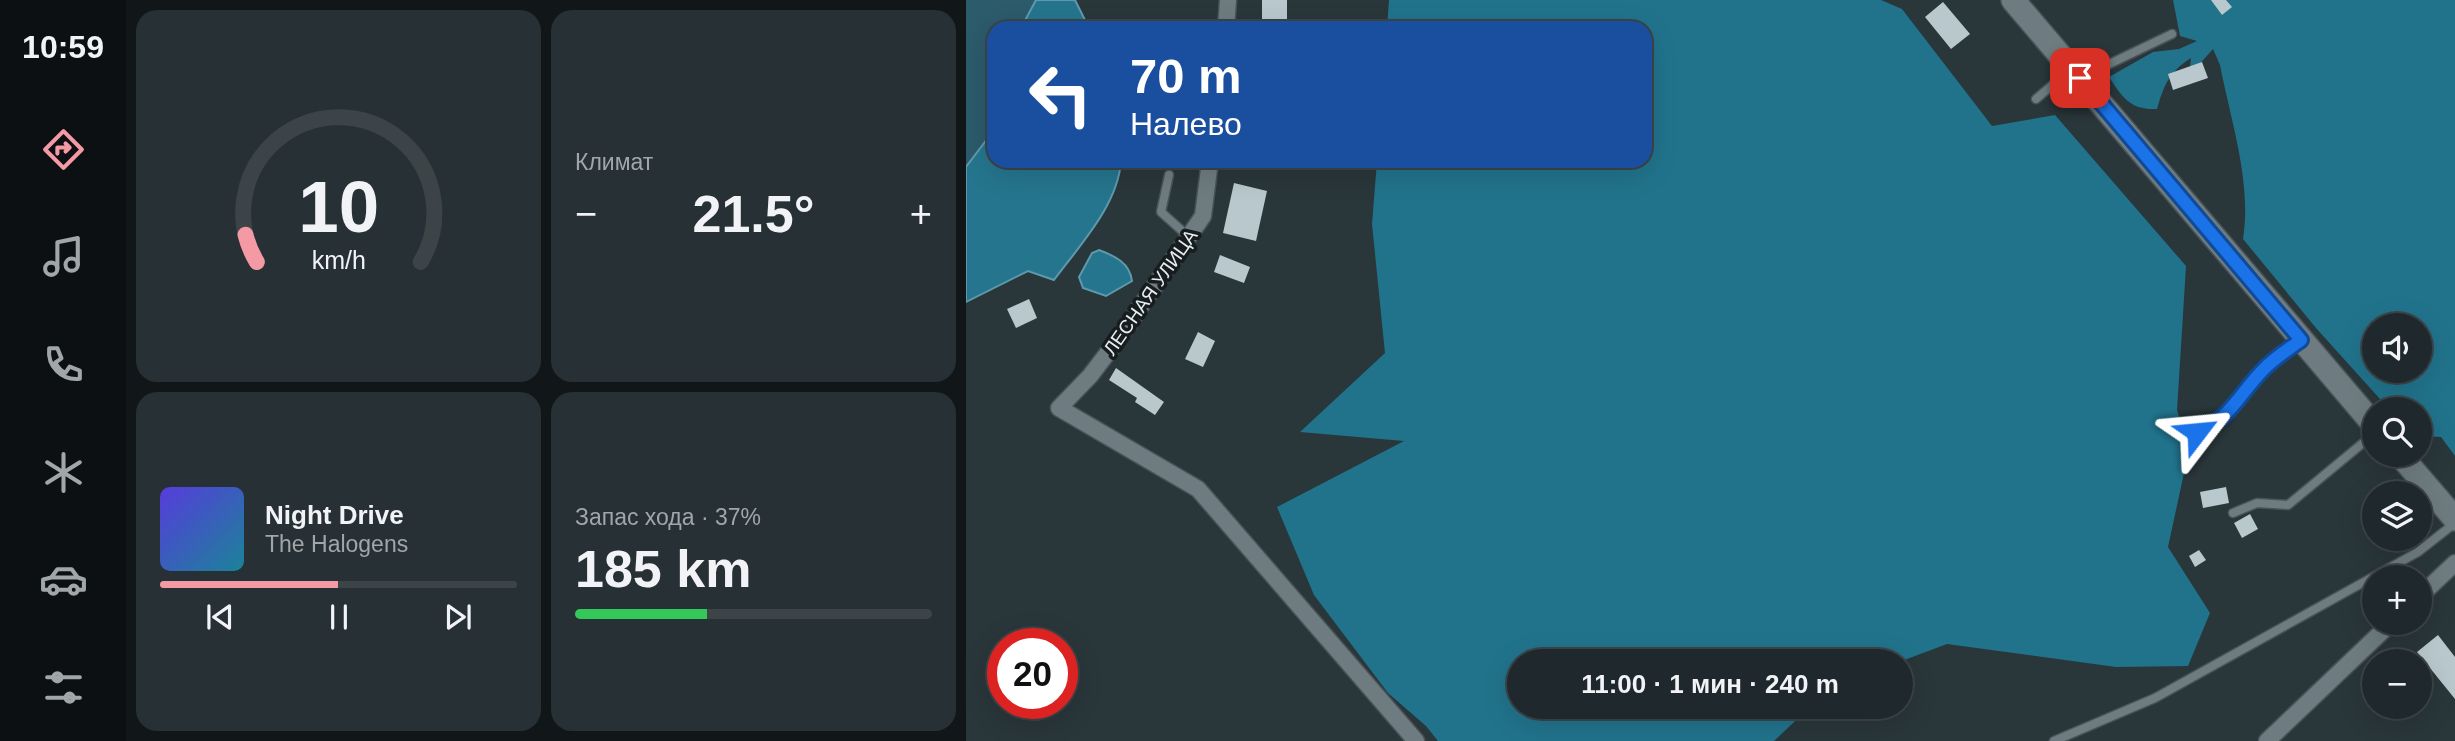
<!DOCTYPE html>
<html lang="ru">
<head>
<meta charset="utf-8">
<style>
	body { margin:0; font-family:Arial,sans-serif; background:#273034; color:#f1f3f6; height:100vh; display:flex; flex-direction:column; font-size:26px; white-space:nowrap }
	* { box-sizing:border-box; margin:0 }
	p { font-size:23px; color:#a1a6a9 }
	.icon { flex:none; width:38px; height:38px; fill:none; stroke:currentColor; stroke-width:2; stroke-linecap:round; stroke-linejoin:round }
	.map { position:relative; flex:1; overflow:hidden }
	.panel { display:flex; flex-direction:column; gap:10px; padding:10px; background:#111618; width:840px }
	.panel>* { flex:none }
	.hud { position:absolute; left:21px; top:21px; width:665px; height:147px; border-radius:21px; box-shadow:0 7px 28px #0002,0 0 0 2px #3c4448; background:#1a4fa0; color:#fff; overflow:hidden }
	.fabs { position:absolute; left:1396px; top:313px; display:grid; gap:14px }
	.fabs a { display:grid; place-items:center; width:70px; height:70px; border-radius:50%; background:#1f282c; box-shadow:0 7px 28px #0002,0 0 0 2px #3c4448; font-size:35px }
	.speed { position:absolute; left:21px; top:628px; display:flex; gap:14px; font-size:35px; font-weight:700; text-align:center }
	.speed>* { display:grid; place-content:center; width:91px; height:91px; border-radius:50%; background:#1f282c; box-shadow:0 7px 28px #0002,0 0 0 2px #3c4448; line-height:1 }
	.speed .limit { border:10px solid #d22; background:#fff; color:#111 }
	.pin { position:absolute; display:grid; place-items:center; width:60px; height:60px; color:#fff; margin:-30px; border-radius:14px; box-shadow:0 4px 10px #0006 }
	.me { position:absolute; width:77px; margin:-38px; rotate:61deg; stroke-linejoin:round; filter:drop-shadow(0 0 5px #0008) }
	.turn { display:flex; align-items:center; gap:24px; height:147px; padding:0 28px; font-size:32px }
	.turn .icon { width:91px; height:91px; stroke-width:2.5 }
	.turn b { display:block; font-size:49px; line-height:60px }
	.big { font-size:52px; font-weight:700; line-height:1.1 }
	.panel .tile { flex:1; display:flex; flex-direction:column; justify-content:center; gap:10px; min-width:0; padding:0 24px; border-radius:21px; background:#273034 }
	.panel .dial { align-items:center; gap:0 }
	.dial svg { height:182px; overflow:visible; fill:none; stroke:#3c4448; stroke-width:7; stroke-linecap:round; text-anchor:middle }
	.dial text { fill:#f1f3f6; stroke:none }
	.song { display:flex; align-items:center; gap:21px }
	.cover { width:84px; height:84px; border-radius:10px; background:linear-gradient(135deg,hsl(250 70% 55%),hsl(190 70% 35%)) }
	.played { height:7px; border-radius:4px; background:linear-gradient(90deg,#f49aa4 50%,#3c4448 50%) }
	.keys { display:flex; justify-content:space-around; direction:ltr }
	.heat { display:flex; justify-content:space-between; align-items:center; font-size:38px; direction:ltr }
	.charge { height:10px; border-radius:5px; background:linear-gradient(90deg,#34c759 37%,#3c4448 0) }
	.panel .tiles { flex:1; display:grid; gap:10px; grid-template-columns:repeat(2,1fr) }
	.trip { position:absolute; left:541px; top:649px; width:406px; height:70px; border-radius:35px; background:#1f282c; box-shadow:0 7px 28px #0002,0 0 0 2px #3c4448; font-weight:700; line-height:70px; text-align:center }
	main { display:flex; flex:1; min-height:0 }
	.tabs { display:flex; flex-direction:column; width:126px; justify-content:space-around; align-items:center; background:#0c1012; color:#a1a6a9 }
	.tabs .icon { width:49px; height:49px }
	.tabs .current { color:#f49aa4 }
	.tabs b { font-size:32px; color:#f1f3f6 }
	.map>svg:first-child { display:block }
	.green { fill:#2c5b6b }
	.forest { fill:#21738c; fill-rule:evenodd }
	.water { fill:#25758e; stroke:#5f99ac; stroke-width:2 }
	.building { fill:#b9c8cd }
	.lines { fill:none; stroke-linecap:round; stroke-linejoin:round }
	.lane-casing { stroke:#495357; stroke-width:11 }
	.street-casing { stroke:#495357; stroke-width:19 }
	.secondary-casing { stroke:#495357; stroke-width:26 }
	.lane { stroke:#6e7c81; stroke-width:8 }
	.street { stroke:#6e7c81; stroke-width:16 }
	.secondary { stroke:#6e7c81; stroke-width:23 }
	.route-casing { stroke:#114b97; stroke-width:18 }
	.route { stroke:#1a73e8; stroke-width:12 }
	.labels { text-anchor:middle; stroke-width:7; stroke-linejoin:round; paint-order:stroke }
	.street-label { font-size:19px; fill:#e7eef1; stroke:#171c1e }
</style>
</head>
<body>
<main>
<nav class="tabs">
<b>10:59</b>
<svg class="icon current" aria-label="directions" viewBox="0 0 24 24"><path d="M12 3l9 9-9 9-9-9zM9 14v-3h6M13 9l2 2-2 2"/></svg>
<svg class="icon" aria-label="music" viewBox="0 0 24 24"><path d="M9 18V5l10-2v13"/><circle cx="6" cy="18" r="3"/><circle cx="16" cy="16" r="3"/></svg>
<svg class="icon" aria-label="phone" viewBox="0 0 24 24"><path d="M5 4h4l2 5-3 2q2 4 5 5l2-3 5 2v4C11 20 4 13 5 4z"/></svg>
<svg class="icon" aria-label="climate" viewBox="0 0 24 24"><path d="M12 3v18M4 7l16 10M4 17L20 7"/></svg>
<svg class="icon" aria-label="car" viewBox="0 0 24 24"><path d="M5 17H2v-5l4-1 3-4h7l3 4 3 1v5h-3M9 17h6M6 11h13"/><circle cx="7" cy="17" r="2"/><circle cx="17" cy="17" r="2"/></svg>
<svg class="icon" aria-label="filters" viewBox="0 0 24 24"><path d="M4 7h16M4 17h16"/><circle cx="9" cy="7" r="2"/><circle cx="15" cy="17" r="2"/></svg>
</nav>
<section class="panel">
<div class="tiles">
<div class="tile dial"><svg viewBox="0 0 100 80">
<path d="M14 69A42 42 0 1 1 86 69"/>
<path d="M14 69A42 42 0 0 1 9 57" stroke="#f49aa4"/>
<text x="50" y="56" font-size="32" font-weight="700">10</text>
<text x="50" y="72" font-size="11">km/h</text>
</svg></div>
<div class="tile"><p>Климат</p>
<div class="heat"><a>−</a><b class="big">21.5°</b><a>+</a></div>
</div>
<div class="tile">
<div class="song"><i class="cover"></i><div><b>Night Drive</b><p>The Halogens</p></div></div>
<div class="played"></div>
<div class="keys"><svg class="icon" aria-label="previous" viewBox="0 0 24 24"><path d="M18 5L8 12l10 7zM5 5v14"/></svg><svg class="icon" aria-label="pause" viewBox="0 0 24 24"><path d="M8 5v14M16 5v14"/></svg><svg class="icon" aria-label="next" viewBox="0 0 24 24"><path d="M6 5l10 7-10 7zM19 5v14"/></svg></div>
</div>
<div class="tile"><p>Запас хода · 37%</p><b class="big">185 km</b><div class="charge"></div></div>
</div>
</section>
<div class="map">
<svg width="1489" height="741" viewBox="0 0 1489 741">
	<rect width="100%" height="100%" fill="#29363a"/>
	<!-- green -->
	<polygon class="green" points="0,0 70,0 71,4 55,28 28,28 28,95 22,100 28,130 0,167"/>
	<!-- forest -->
	<g class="forest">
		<polygon points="423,0 915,0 936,9 1026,126 1089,115 1220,266 1211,410 1223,450 1202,547 1244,613 1222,666 1150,667 981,644 933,662 553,662 553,707 844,707 808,741 472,741 460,726 422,693 348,595 311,507 438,441 334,432 419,353 406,224 411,161 679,161 679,28 421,28"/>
		<path d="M1207 0H1489V456L1475 437 1454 436V410L1423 409 1350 328 1277 239C1286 182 1265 122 1254 65L1247 49 1223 76 1225 58C1203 72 1198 85 1191 109 1164 110 1157 98 1143 77L1187 52 1213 49 1231 41 1214 36ZM1409 326H1454V371H1409Z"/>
	</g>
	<!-- water -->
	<g class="water">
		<polygon points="70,0 109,0 123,28 55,28"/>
		<path d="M28 130V161H155C152 205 114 245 88 280L62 271 0 302V167Z"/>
		<path d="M133 250C149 256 164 263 166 281L140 296 117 288 113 277 126 253Z"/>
	</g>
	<!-- building -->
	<g class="building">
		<rect x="296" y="0" width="25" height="19"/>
		<polygon points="1245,0 1260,0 1266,7 1256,15"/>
		<polygon points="977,2 1004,34 985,49 959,17"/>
		<polygon points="1236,62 1242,78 1207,90 1202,74"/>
		<polygon points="268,183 301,191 290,241 257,233"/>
		<polygon points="254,255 284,267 278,283 248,272"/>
		<polygon points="63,299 71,318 50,328 41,309"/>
		<polygon points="232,332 249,341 237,367 219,359"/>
		<polygon points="150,368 198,402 189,415 169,402 171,398 143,380"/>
		<polygon points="1260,487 1263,503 1237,508 1234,492"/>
		<polygon points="1284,514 1292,529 1276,538 1268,523"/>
		<polygon points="1233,550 1240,560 1229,567 1223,556"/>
		<polygon points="1472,635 1489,657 1489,699 1451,652"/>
	</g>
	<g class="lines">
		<defs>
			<g id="lane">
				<polyline points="1114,78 1206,34"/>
				<polyline points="1070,99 1103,71"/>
				<polyline points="203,175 195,212 223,237"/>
				<path d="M1231 432C1264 421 1274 392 1298 369 1308 358 1321 350 1333 341"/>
				<polyline points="1267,513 1291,503 1322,505 1409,433"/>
				<polyline points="1088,741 1189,698 1452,552 1489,523"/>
			</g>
			<g id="street">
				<polyline points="260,28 262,0"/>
				<polyline points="244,161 237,216 150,342 124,376 93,408 232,489 450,741"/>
				<polyline points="1454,596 1489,563"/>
				<polyline points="1301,741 1425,623"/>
			</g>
			<g id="secondary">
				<polyline points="1047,0 1409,426"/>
				<polyline points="1434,455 1489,519"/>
			</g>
		</defs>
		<!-- lane casing -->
		<use href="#lane" class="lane-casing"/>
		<!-- street casing -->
		<use href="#street" class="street-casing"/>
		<!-- secondary casing -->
		<use href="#secondary" class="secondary-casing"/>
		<!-- lane -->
		<use href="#lane" class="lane"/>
		<!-- street -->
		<use href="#street" class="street"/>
		<!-- secondary -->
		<use href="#secondary" class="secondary"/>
	</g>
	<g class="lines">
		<defs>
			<path id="route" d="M1114 78 1335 340C1323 349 1308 358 1297 370 1274 393 1263 421 1231 432"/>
		</defs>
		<!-- route casing -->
		<use href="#route" class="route-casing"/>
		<!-- route -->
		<use href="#route" class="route"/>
	</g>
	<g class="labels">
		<!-- street labels -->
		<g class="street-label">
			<text transform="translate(184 292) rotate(-55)" y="7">ЛЕСНАЯ УЛИЦА</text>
		</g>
	</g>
</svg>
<div class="fabs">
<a><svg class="icon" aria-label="sound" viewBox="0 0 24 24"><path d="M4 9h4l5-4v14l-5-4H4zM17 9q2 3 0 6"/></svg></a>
<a><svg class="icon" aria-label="search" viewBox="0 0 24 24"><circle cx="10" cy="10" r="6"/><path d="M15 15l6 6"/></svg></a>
<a><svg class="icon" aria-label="layers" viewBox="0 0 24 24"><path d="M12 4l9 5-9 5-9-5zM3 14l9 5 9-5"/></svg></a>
<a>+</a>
<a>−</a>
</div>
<div class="speed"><div class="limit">20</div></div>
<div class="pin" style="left:1114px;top:78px;background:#d93025"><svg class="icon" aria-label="arrive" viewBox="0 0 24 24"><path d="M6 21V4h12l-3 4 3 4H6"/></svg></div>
<svg class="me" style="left:1231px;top:432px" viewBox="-20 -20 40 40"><path d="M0-17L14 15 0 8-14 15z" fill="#1a73e8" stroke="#fff" stroke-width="4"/></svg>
<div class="trip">11:00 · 1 мин · 240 m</div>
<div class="hud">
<div class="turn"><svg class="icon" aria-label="left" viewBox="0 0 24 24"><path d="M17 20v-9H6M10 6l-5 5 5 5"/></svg><div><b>70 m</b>Налево</div></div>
</div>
</div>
</main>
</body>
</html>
